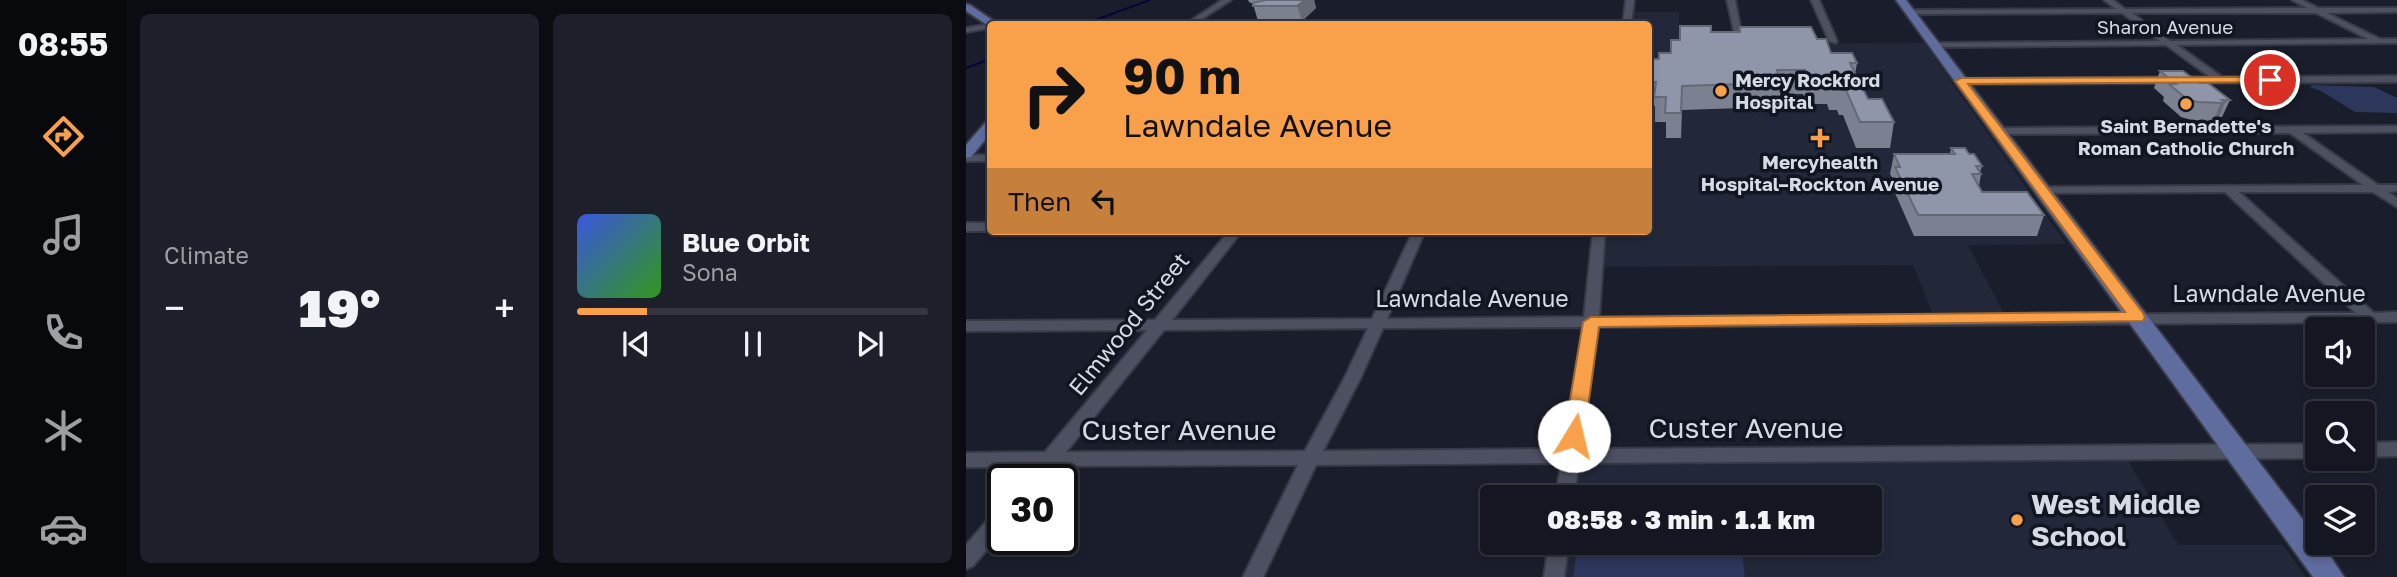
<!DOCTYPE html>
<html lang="en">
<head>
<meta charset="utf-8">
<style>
	body { margin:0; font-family:"Golos Text",sans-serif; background:#1d1f2a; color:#f1f3f6; height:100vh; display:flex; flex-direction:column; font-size:26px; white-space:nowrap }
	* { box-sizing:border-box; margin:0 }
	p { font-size:23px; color:#9d9fa5 }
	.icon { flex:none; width:38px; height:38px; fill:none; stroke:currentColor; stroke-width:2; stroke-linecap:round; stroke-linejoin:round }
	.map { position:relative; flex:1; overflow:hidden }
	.details { display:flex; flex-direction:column; gap:14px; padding:14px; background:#0b0c12; width:840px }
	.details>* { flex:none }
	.banner { position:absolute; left:21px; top:21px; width:665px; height:214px; border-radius:7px; box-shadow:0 4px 10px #0003,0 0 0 2px #33353f; background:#f8a14a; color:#111; overflow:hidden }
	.controls { position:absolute; left:1339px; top:317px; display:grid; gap:14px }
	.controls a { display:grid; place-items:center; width:70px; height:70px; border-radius:7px; background:#141621; box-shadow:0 4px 10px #0003,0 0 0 2px #33353f; font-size:35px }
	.speed { position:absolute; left:21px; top:464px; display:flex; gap:14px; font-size:35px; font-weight:700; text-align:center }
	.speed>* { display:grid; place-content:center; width:91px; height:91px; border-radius:50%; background:#141621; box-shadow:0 4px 10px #0003,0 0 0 2px #33353f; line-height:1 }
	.speed .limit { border:4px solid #111; border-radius:10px; background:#fff; color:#111 }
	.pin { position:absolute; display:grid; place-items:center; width:60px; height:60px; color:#fff; margin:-30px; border:4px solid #fff; border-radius:50%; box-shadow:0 2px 7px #0007 }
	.me { position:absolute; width:77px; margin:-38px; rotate:9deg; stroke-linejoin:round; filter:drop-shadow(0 0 5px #0008) }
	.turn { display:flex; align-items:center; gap:24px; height:147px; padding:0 21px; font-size:32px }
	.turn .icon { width:91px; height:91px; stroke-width:2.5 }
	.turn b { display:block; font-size:49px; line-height:60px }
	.then { display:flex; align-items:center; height:66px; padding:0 21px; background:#0003; gap:14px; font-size:26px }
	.big { font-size:52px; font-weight:800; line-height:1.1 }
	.details .card { flex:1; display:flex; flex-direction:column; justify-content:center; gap:10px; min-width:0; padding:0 24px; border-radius:10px; background:#1d1f2a }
	.song { display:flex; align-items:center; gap:21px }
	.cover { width:84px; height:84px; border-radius:10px; background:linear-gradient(135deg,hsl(230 70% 55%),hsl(110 70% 35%)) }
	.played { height:7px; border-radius:4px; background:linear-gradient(90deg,#f8a14a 20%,#33353f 20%) }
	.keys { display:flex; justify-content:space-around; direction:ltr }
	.heat { display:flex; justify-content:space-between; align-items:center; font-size:38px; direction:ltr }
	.details .tiles { flex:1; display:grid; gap:14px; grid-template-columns:repeat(2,1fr) }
	.trip { position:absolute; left:514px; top:485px; width:402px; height:70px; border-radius:7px; background:#141621; box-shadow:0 4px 10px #0003,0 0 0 2px #33353f; font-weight:800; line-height:70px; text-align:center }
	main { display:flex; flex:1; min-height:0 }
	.menu { display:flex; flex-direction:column; width:126px; justify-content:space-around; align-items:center; background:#08090d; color:#9d9fa5 }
	.menu .icon { width:49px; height:49px }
	.menu .on { color:#f8a14a }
	.menu b { font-size:32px; color:#f1f3f6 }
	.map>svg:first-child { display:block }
	.built { fill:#22273a }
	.green { fill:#2d365b }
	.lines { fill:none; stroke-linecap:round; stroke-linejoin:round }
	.stream { stroke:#060535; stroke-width:2 }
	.minor-casing { stroke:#373a46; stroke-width:4 }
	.major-casing { stroke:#373a46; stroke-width:4 }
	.minor { fill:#4c5061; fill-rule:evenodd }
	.major { fill:#5f6c9e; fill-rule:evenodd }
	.wall { fill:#7c8191 }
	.shaded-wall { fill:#656976 }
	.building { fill:#9096a9; stroke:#656976; stroke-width:2 }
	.route { fill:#f8a14a; stroke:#a16930; stroke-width:2 }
	.poi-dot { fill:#f8a14a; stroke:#111522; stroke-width:2.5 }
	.labels { text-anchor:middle; stroke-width:7; stroke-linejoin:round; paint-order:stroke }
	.far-street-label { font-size:19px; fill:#d6dae4; stroke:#111522 }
	.far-poi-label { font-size:19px; font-weight:bold; fill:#d6dae4; stroke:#111522 }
	.street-label { font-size:23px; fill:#d6dae4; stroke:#111522 }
	.near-street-label { font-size:28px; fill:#d6dae4; stroke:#111522 }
	.near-poi-label { font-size:28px; font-weight:bold; fill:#d6dae4; stroke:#111522; text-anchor:start }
</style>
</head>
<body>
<main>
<nav class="menu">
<b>08:55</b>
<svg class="icon on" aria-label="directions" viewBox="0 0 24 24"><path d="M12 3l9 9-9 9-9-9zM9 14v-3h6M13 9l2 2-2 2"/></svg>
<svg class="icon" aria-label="music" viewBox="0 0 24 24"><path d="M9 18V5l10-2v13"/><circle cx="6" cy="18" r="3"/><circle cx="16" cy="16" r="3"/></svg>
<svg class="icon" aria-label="phone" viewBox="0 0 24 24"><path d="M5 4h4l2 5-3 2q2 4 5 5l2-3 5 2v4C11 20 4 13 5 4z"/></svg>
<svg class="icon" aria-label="climate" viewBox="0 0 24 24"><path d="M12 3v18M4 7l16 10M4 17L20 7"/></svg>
<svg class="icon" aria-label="car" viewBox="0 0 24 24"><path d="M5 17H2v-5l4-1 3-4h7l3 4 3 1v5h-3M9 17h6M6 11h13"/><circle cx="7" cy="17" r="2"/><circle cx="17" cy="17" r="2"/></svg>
</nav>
<section class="details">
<div class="tiles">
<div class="card"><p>Climate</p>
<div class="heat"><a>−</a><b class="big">19°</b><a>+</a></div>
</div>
<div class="card">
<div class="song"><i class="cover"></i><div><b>Blue Orbit</b><p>Sona</p></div></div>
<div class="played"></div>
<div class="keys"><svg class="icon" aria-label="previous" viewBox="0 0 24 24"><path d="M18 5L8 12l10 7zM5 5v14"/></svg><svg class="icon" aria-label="pause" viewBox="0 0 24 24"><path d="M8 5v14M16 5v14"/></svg><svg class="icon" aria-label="next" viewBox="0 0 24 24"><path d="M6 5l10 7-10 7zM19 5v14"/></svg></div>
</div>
</div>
</section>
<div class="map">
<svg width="1431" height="577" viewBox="0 0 1431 577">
	<rect width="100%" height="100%" fill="#1a1e2c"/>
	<!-- built -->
	<g class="built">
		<polygon points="666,12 713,12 713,25 738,25 740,44 958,43 1100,244 1002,245 1037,312 966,312 947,265 634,267 638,231 682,231 682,24 665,24"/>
		<polygon points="1160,457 1212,545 1317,545 1340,577 591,577 595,543 905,542 905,497 602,497 613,462"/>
	</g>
	<!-- green -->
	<g class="green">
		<polygon points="1346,85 1408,87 1431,98 1431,113 1389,112 1355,91 1344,87"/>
		<polygon points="612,542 775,543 779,577 607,577"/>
	</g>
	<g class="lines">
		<!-- stream -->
		<g class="stream">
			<polyline points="118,24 184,0"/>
			<polyline points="0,68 24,59"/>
		</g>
		<defs>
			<g id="minor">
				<polygon points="256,0 265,0 228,24 220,24"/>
				<polygon points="660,0 668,0 665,24 657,24"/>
				<polygon points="761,0 769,0 778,47 771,45"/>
				<polygon points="845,0 853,0 871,41 870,43 863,41"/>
				<path d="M1138 0H1147L1159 9 1341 8 1326 0H1336L1352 8H1431V12L1361 13 1414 39H1431V43L1211 45 1256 77 1431 76V82L994 84 991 83V79L1244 77 1200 45 968 47 964 45 968 43 1194 41 1156 13 944 14 940 12 944 10 1150 9ZM1166 13H1350L1402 39 1204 41Z"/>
				<polygon points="24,24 27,24 24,24 24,28 0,32 0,28"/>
				<path d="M1431 126V132L1337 133 1412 185H1431V191L1422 192 1431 198V207L1407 192H1273L1408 313 1431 312V322L632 327 615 449 1351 444V458L613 463 608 497H590L595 463 350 465 297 577H277L332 465 89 466 78 480H58L67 467H0V453L79 452 181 330 0 331V321L189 320 263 231H276L206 320 406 319 447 231H459L421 319 618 317 627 231H639L633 317 1390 313 1259 192 1075 193 1069 190 1075 187 1397 185 1324 133 1032 134 1027 131 1032 128ZM617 327 597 449 357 451 395 377 417 328ZM402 328 379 377 339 451 100 452 198 330Z"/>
				<rect x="0" y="155" width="24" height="6"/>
				<rect x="0" y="223" width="24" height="8"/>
				<polygon points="1431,442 1431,456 1396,457 1396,443"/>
				<polygon points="37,508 37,530 7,566 0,569 0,545 30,510"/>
				<polygon points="583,542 603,542 598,577 578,577"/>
			</g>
			<g id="major">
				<polygon points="930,0 940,0 1351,538 1351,542 1355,542 1378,577 1347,577"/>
				<polygon points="0,4 4,5 32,24 23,26 0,11"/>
				<polygon points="24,122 24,134 5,157 0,158 0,145 19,123"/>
			</g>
		</defs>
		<!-- minor casing -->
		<use href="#minor" class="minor-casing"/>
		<!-- major casing -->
		<use href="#major" class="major-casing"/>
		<!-- minor -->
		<use href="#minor" class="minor"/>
		<!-- major -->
		<use href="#major" class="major"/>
	</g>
	<!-- wall -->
	<g class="wall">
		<polygon points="282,0 348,0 350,8 336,21 292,21 287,4 283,2"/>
		<polygon points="774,27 851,39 865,53 891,63 889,74 902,99 928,122 924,148 890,148 877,115 873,115 871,110 863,110 861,104 840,104 837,94 814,94 813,108 787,108 787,112 777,112 776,108 716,110 715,138 700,138 700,122 689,122 689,106 682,106 682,59 693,59 705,53 714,40 773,32"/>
		<polygon points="1194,71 1233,83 1264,100 1256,117 1253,117 1252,120 1247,121 1225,120 1215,117 1197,101 1198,97 1188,88"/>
		<polygon points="985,148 1003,154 1016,166 1014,172 1015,174 1013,186 1016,192 1078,215 1071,236 948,236 926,186 927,179 924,174 928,154 984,154"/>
	</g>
	<!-- shaded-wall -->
	<g class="shaded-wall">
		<polygon points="339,0 348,0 350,8 336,21 331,6"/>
		<polygon points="1259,102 1252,120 1247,121 1255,103"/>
	</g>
	<!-- building -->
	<g class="building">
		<polygon points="299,0 339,0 331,6 287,6 287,3"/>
		<polygon points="714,26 745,26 745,32 774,32 774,27 845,27 851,39 860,39 865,53 886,53 891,63 884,63 902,99 916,99 928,122 894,122 880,90 876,90 874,86 866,86 864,80 842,80 839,70 811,70 815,84 788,84 788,88 778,88 777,84 716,86 715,113 699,113 700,97 688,97 690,82 682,82 682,59 693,59 693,53 705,53 705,40 714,40"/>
		<polygon points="1194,71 1217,71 1233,83 1242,83 1264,100 1256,100 1259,102 1255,103 1232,102 1222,100 1203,84 1210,84"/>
		<polygon points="985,148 999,148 1003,154 1008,154 1016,166 1010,166 1015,174 1006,174 1016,192 1061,192 1078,215 952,215 929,167 934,167 928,154 989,154"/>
	</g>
	<!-- route -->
	<polygon class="route" points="1304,77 1308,77 1308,82 1002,84 1177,313 1179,317 1177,321 633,327 618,436 615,442 608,444 601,442 598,436 617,322 625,317 1159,312 989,81 995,78"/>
	<!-- markers -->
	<g class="poi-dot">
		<circle cx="755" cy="91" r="7"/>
		<circle cx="1220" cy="104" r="7"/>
		<path d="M850.5 127.5h7v7h7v7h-7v7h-7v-7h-7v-7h7z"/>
		<circle cx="1051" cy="520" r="7"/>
	</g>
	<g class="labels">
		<!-- far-street labels -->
		<g class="far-street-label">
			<text x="1199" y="34">Sharon Avenue</text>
		</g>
		<!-- far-poi labels -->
		<g class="far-poi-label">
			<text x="769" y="87" text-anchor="start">Mercy Rockford<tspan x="769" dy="22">Hospital</tspan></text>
			<text x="1220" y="133">Saint Bernadette's<tspan x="1220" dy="22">Roman Catholic Church</tspan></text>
			<text x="854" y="169">Mercyhealth<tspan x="854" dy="22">Hospital–Rockton Avenue</tspan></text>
		</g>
		<!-- street labels -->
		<g class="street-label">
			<text x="1303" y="302">Lawndale Avenue</text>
			<text x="506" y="307">Lawndale Avenue</text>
			<text transform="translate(163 324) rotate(-51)" y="8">Elmwood Street</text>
		</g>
		<!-- near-street labels -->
		<g class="near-street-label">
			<text x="780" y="438">Custer Avenue</text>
			<text x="213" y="440">Custer Avenue</text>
		</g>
		<!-- near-poi labels -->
		<g class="near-poi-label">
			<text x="1065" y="514">West Middle<tspan x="1065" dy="32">School</tspan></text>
		</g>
	</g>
</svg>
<div class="controls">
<a><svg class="icon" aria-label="sound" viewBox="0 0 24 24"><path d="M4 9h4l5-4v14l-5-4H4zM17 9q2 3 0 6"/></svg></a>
<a><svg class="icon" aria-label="search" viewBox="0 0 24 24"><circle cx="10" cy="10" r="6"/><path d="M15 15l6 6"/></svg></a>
<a><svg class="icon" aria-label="layers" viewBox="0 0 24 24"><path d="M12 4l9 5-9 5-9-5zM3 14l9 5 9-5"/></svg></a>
</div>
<div class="speed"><div class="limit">30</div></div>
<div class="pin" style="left:1304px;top:80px;background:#d93025"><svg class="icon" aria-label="arrive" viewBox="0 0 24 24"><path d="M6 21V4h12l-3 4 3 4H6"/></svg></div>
<svg class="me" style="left:608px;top:436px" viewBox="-20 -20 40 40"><circle r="19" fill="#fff"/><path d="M0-13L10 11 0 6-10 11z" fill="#f8a14a"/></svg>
<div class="trip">08:58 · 3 min · 1.1 km</div>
<div class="banner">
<div class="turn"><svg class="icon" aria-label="right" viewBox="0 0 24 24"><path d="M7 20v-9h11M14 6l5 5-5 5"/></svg><div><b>90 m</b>Lawndale Avenue</div></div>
<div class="then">Then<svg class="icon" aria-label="left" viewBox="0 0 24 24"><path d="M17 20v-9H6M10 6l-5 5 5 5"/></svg></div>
</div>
</div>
</main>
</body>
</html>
